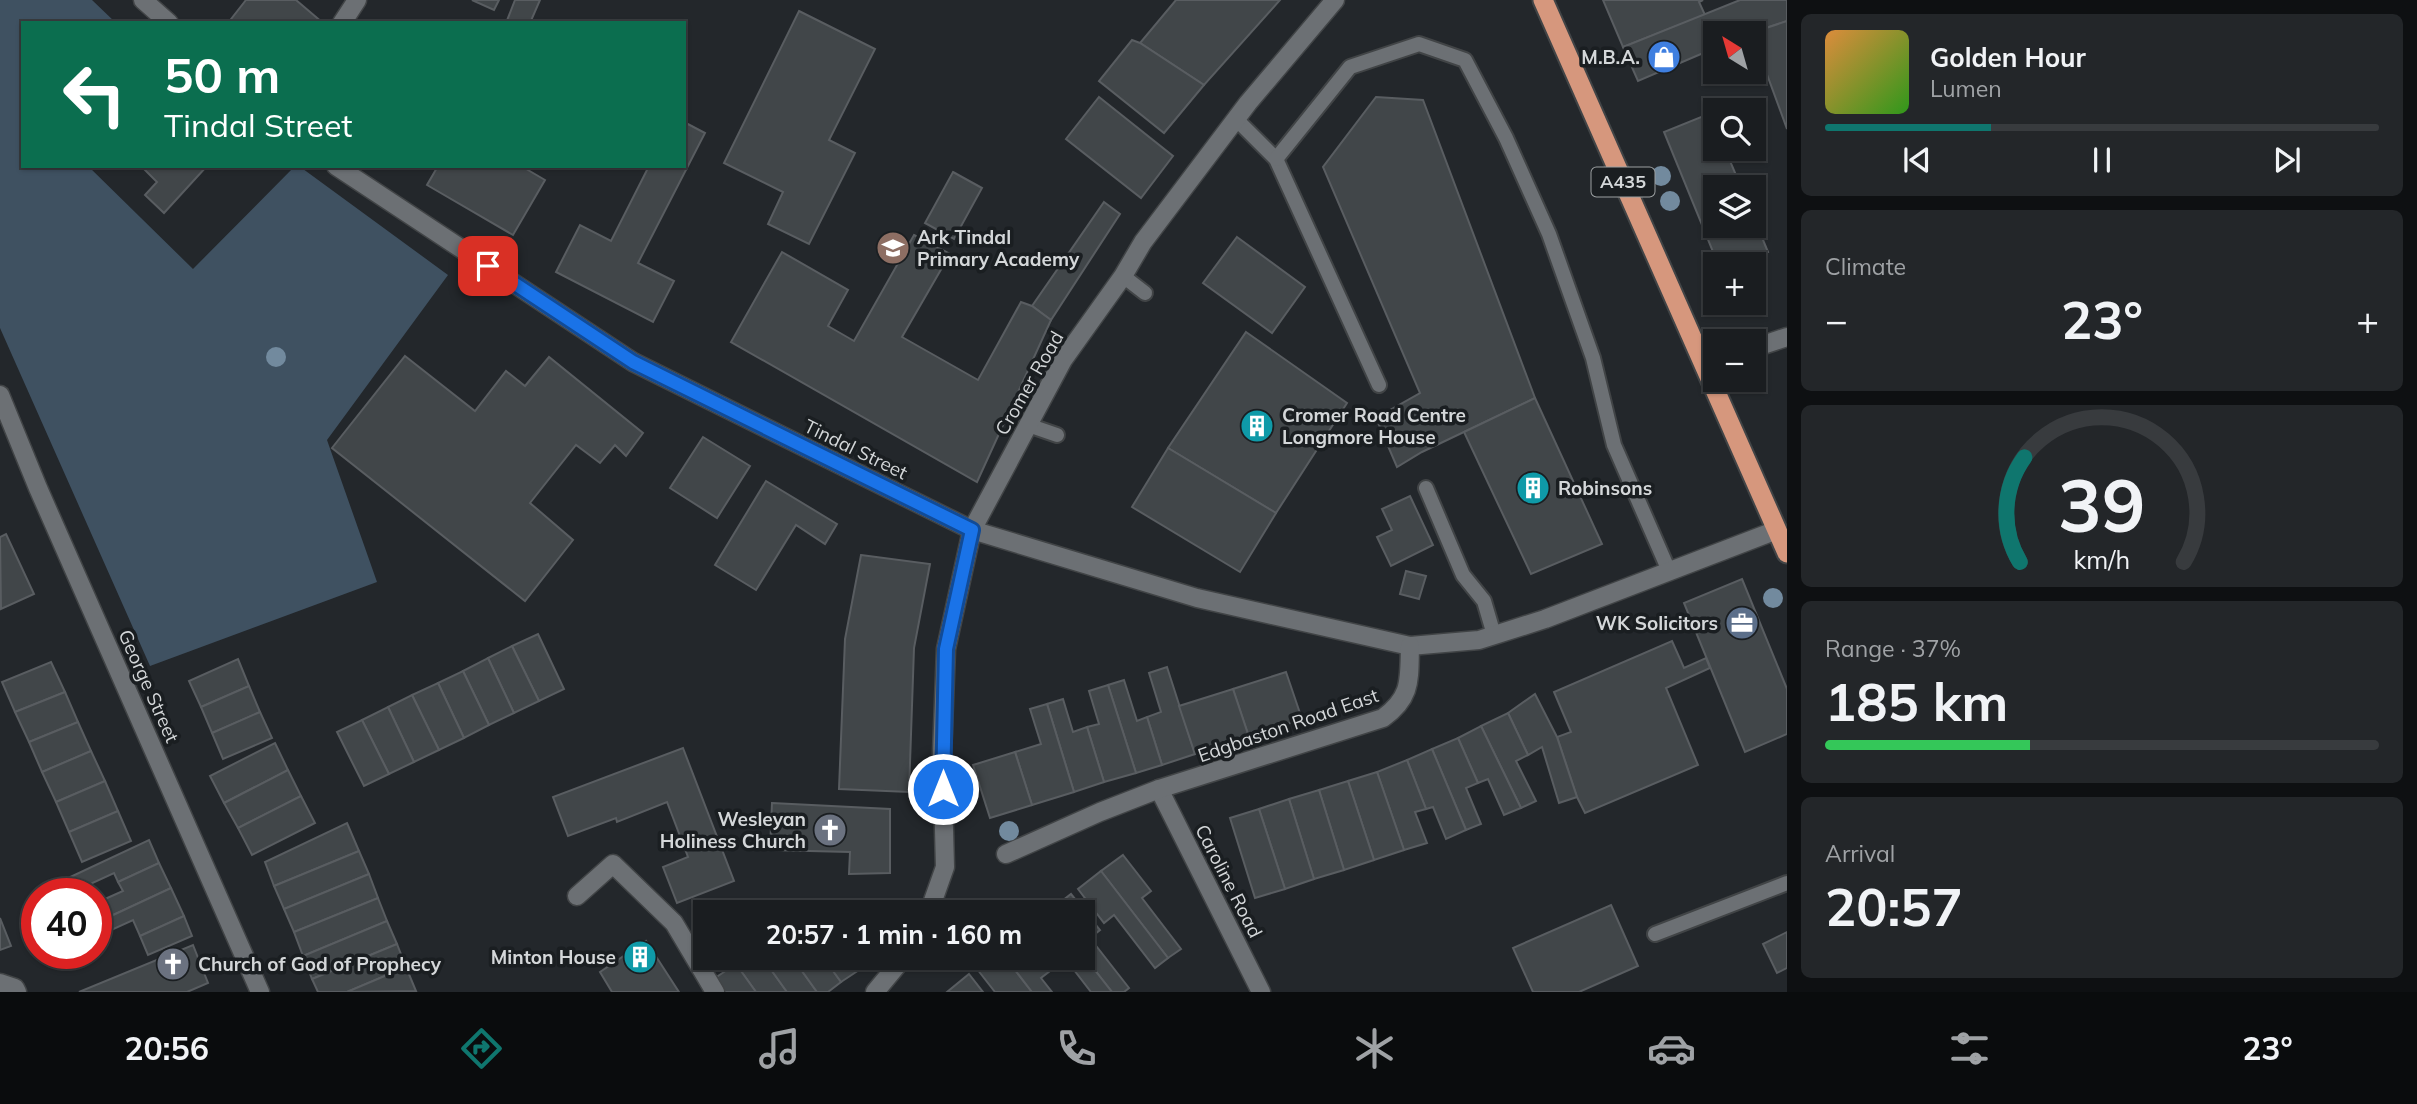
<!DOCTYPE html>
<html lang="en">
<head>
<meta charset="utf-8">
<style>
	body { margin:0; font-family:Mulish,sans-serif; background:#232629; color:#f1f3f6; height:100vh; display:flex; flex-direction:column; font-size:26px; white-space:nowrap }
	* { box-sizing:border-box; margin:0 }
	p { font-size:23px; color:#9fa2a5 }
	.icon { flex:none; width:38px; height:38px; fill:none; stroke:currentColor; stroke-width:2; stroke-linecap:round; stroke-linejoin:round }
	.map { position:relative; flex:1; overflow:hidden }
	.details { display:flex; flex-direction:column; gap:14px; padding:14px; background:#0e1012; width:630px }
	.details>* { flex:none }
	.banner { position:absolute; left:21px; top:21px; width:665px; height:147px; border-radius:0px; box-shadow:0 2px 5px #0004,0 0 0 2px #383b3e; background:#0b6e4f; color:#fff; overflow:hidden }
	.needle { width:46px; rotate:323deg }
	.controls { position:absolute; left:1703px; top:21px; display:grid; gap:14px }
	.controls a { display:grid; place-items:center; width:63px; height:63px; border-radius:0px; background:#1a1d20; box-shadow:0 2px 5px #0004,0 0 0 2px #383b3e; font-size:35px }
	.speed { position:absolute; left:21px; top:878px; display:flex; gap:14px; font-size:35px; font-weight:700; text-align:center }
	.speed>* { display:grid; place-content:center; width:91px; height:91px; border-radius:50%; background:#1a1d20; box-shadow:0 2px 5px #0004,0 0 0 2px #383b3e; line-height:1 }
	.speed .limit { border:10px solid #d22; background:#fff; color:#111 }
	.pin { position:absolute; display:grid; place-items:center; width:60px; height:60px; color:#fff; margin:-30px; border-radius:14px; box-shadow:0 4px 10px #0006 }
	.me { position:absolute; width:77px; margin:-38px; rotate:0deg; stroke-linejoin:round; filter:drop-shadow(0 0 5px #0008) }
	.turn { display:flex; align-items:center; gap:24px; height:147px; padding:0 28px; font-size:32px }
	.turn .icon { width:91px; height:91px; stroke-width:2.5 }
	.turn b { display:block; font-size:49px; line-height:60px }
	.big { font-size:52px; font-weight:700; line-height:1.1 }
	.details .card { flex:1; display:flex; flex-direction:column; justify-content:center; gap:10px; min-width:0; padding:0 24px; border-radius:10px; background:#232629 }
	.details .dial { align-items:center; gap:0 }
	.dial svg { height:182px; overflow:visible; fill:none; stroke:#383b3e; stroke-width:7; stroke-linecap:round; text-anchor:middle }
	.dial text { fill:#f1f3f6; stroke:none }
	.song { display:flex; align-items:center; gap:21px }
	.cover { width:84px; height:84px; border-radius:10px; background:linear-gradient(135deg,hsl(30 70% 55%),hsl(110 70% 35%)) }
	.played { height:7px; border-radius:4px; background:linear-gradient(90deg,#0f766e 30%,#383b3e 30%) }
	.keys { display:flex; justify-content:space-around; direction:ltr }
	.heat { display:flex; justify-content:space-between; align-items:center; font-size:38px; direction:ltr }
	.charge { height:10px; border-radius:5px; background:linear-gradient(90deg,#34c759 37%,#383b3e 0) }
	.trip { position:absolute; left:693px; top:900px; width:402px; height:70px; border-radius:0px; background:#1a1d20; box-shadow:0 2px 5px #0004,0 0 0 2px #383b3e; font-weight:700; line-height:70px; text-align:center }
	.tabs { display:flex; height:112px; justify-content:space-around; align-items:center; background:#0a0c0d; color:#9fa2a5 }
	.tabs .icon { width:49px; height:49px }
	.tabs .on { color:#0f766e }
	.tabs b { font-size:32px; color:#f1f3f6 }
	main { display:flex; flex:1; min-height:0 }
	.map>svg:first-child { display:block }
	.green { fill:#3f5161 }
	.building { fill:#414649; stroke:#595d61; stroke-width:2 }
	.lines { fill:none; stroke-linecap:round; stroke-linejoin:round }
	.service-casing { stroke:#414446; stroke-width:18 }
	.minor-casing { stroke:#414446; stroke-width:21 }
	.tertiary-casing { stroke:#414446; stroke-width:21 }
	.trunk-casing { stroke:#414446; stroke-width:23 }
	.service { stroke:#6c7074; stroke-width:14 }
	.minor { stroke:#6c7074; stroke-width:18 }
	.tertiary { stroke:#6c7074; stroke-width:18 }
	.trunk { stroke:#d6977d; stroke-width:19 }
	.tree { fill:#728a9e }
	.route-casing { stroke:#114b97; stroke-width:18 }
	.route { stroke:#1a73e8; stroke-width:12 }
	.labels { text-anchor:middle; stroke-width:7; stroke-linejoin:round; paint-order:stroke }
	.shield { fill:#1a1e21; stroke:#9ca0a2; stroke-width:2 }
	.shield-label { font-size:18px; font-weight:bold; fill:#d4d7d9 }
	.poi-label { font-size:19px; font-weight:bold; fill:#d4d7d9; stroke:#1a1e21; text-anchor:end }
	.street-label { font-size:19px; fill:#d4d7d9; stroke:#1a1e21 }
</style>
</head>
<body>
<main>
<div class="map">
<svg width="1787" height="992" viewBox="0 0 1787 992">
	<rect width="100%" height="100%" fill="#23272b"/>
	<!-- green -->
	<polygon class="green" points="0,0 92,0 116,23 23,23 23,166 88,166 193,269 295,166 299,166 448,275 327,440 377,582 150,666 0,328"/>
	<!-- building -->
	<g class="building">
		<polygon points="246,0 296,0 323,23 228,23"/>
		<polygon points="472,0 499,0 494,10"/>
		<polygon points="515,0 540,0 530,23 506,23"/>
		<polygon points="1176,0 1280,0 1204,85 1140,43"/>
		<polygon points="1603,0 1703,0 1699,2 1705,15 1623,47"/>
		<polygon points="1740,0 1787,0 1787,21 1751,33 1715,33 1715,48 1638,81 1623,47"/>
		<polygon points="799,11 875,49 829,140 855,153 809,244 768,224 783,192 724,163"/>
		<polygon points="1787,21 1787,129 1754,39 1754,33 1751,33"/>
		<polygon points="1132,40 1140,43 1204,85 1164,133 1099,81"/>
		<polygon points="1099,97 1173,156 1141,198 1066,139"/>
		<polygon points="1376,97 1423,100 1535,398 1422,452 1397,467 1376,418 1420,393 1323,167"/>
		<polygon points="1711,113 1715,124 1715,149 1725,149 1741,187 1715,187 1715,226 1754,226 1754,218 1768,252 1739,264 1718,264 1664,132"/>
		<polygon points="684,122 705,133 638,263 674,281 653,322 556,272 580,225 611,241 649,166 684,166"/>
		<polygon points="141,166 207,166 164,213 145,195 157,182"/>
		<polygon points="438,166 521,166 545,180 513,235 427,185"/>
		<polygon points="953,172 982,188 954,239 925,223"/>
		<polygon points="1104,202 1120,214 1051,320 1032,306"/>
		<polygon points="914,235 950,254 902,337 978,380 1021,302 1032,306 1051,320 977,482 731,342 782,252 848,290 828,326 854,341"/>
		<polygon points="1237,237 1305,287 1272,333 1203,283"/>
		<polygon points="1246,332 1347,403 1276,513 1168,448"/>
		<polygon points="405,356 475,411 506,371 525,386 549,357 643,433 626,456 615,445 600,463 576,445 530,503 573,540 525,601 332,448"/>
		<polygon points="1535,398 1602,544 1531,574 1464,432"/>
		<polygon points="703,437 750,466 717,518 670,488"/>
		<polygon points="1168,448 1276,513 1240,572 1132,507"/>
		<polygon points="766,481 837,524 825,544 796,525 756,590 715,565"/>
		<polygon points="1410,496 1433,545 1391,566 1377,537 1392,530 1382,509"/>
		<polygon points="6,534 34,594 1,609 0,537"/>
		<polygon points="861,555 930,564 914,648 909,792 839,789 845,639"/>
		<polygon points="1406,571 1426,576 1419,599 1400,594"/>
		<polygon points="1742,579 1787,689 1787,734 1745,752 1684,603"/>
		<polygon points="538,634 564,689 539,701 512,646"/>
		<polygon points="1672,641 1684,668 1706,658 1710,668 1666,688 1698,765 1585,813 1577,797 1557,737 1571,732 1554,692"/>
		<polygon points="512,646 539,701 514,713 488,658"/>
		<polygon points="488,658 514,713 489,725 463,671"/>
		<polygon points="238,659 249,686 201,707 189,681"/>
		<polygon points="51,662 65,692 15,712 2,682"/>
		<polygon points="1167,667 1195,754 1162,765 1147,717 1161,712 1149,673"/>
		<polygon points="463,671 489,725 464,738 438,683"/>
		<polygon points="1286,672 1302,719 1249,737 1233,689"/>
		<polygon points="1124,680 1137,721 1147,717 1162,765 1136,773 1108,685"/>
		<polygon points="438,683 464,738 439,750 412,695"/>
		<polygon points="1108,685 1136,773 1104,782 1087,727 1099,724 1089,691"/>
		<polygon points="249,686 260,712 212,733 201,707"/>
		<polygon points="1233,689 1249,737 1195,754 1179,706"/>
		<polygon points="65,692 78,722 29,742 15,712"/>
		<polygon points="1535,694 1557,737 1577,797 1559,803 1542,747 1528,755 1508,713"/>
		<polygon points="412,695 439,750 414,762 388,707"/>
		<polygon points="1063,699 1073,732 1087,727 1104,782 1074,792 1047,704"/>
		<polygon points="1047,704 1074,792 1032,805 1015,752 1041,744 1030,709"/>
		<polygon points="388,707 414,762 389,774 362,720"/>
		<polygon points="260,712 272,738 223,759 212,733"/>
		<polygon points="1508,713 1528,755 1516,761 1536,801 1521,808 1481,726"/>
		<polygon points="362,720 389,774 364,786 337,732"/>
		<polygon points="78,722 91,751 42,772 29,742"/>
		<polygon points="1481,726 1521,808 1504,815 1488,779 1478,783 1458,738"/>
		<polygon points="1458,738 1478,783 1466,788 1481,824 1466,830 1432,749"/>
		<polygon points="275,743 288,770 224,803 210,776"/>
		<polygon points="683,748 734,881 677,903 663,867 688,857 667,802 617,822 616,818 568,836 553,797"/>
		<polygon points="1432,749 1466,830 1446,839 1433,807 1426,809 1407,760"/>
		<polygon points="91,751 105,781 56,802 42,772"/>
		<polygon points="1015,752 1032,805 990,818 973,765"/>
		<polygon points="1407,760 1426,809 1415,812 1427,843 1404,850 1377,772"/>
		<polygon points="288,770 301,796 238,828 224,803"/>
		<polygon points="1377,772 1404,850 1374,860 1348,781"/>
		<polygon points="105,781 118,811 69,832 56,802"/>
		<polygon points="1348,781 1374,860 1344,870 1319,790"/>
		<polygon points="1319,790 1344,870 1314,879 1289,799"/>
		<polygon points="301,796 315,823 252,855 238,828"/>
		<polygon points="1289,799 1314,879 1285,889 1259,809"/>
		<polygon points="772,803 890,809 890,873 849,874 850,852 770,850"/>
		<polygon points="1259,809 1285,889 1255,898 1230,818"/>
		<polygon points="118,811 131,841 82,862 69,832"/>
		<polygon points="347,823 359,851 274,886 265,862"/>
		<polygon points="149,840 159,863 118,882 114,873 73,892 66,879"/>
		<polygon points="359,851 369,874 284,909 274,886"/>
		<polygon points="1123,855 1151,891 1142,898 1181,949 1168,958 1101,871"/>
		<polygon points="159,863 171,888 96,923 96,903 123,891 118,882"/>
		<polygon points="1101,871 1168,958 1155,968 1114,915 1104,923 1078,889"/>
		<polygon points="369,874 378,898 294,932 284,909"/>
		<polygon points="171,888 184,916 140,936 133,920 96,937 96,923"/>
		<polygon points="1071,894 1100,930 1090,938 1129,988 1124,992 1112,992 1083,955 1083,912 1049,911"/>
		<polygon points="378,898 387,921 303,956 294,932"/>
		<polygon points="1611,905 1638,966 1579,992 1533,992 1513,948"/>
		<polygon points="184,916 192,936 148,955 140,936"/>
		<polygon points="0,918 11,946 0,950"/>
		<polygon points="387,921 397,944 312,979 303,956"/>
		<polygon points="1787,932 1787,968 1777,973 1763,944"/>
		<polygon points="646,941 679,992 612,992 600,972"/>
		<polygon points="397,944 406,967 347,992 318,992 312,979"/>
		<polygon points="193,945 208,983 187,992 79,992"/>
		<polygon points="1083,955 1112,992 1091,992 1064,957 1083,957"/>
		<polygon points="744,957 762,957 787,992 756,992 736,964"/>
		<polygon points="762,957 792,957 817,992 787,992"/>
		<polygon points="792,957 823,957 841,982 828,992 817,992"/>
		<polygon points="823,957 854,957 862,968 841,982"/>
		<polygon points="992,957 1005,957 1032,992 995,992 977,969"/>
		<polygon points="1005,957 1040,957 1050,971 1041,978 1052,992 1032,992"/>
		<polygon points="736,964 756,992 725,992 715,978"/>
		<polygon points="406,967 416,991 347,992"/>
		<polygon points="969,974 983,992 947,992"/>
	</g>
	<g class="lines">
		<defs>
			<g id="service">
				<polyline points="1236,119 1276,159 1379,385"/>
				<polyline points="1276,159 1350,67 1419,44 1465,60 1506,138 1549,234 1593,358 1614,445 1669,571"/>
				<polyline points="1123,276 1145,293"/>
				<polyline points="1028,425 1057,435"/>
				<polyline points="1426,488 1463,575 1484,601 1494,635"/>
				<polyline points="1655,934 1787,883"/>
			</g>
			<g id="minor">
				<polyline points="143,0 169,23"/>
				<polyline points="342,23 357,0"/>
				<polyline points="336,166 633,362 972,530 1197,598 1410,646 1479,640 1545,619 1777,530"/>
				<polyline points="1754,348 1787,337"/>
				<polyline points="0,395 38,488 260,992"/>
				<polyline points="1159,789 1261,992"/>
				<path d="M1006 854 1100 812 1159 789 1383 718C1412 697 1409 680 1410 646"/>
				<polyline points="577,896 613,864 674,923 715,992"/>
				<polyline points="0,983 15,988 17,992"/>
			</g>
			<g id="tertiary">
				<polyline points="929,912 945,867 942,754 946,649 972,530 1063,360 1123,276 1143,242 1248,103 1335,0"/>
				<polyline points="875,992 904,957"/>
			</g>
			<polyline id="trunk" points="1543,0 1787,553"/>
		</defs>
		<!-- service casing -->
		<use href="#service" class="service-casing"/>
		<!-- minor casing -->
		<use href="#minor" class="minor-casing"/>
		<!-- tertiary casing -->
		<use href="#tertiary" class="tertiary-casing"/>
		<!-- trunk casing -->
		<use href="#trunk" class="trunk-casing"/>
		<!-- service -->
		<use href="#service" class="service"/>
		<!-- minor -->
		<use href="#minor" class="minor"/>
		<!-- tertiary -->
		<use href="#tertiary" class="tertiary"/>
		<!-- trunk -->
		<use href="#trunk" class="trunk"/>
	</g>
	<!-- trees -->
	<g class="tree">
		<circle cx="1661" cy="176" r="10"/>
		<circle cx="1670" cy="201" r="10"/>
		<circle cx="276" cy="357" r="10"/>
		<circle cx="1773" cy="598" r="10"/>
		<circle cx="1009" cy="831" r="10"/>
	</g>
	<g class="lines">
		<defs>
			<polyline id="route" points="488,266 633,362 972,530 946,649 943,789"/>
		</defs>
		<!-- route casing -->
		<use href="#route" class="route-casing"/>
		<!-- route -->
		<use href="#route" class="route"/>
	</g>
	<!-- icons -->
	<defs>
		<symbol id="shop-disc" viewBox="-11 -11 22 22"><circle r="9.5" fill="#3f7fe0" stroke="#1a1e21"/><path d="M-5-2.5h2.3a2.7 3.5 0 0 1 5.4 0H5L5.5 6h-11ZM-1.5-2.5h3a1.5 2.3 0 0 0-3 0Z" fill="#fff"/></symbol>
		<symbol id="school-disc" viewBox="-11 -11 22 22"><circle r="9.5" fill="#8d6e63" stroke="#1a1e21"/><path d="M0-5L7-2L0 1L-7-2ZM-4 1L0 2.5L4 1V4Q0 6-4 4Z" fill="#fff"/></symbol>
		<symbol id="building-disc" viewBox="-11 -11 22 22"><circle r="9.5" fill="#0f9aa8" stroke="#1a1e21"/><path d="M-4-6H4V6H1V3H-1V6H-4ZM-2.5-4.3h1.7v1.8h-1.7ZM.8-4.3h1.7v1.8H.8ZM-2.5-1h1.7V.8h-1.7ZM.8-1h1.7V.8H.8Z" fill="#fff"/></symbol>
		<symbol id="office-disc" viewBox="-11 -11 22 22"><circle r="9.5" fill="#5c6f8a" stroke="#1a1e21"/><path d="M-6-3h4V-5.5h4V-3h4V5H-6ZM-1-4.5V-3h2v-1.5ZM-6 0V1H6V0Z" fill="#fff"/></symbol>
		<symbol id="church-disc" viewBox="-11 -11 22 22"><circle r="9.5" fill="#6b7280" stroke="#1a1e21"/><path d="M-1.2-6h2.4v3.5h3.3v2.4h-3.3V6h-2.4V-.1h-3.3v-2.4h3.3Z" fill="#fff"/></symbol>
	</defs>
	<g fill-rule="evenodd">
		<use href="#shop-disc" x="1645" y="38" width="38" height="38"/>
		<use href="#school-disc" x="874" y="229" width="38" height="38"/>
		<use href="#building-disc" x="1238" y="407" width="38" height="38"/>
		<use href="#building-disc" x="1514" y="469" width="38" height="38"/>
		<use href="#office-disc" x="1723" y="604" width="38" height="38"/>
		<use href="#church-disc" x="811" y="811" width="38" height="38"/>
		<use href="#building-disc" x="621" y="938" width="38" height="38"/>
		<use href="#church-disc" x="154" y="945" width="38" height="38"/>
	</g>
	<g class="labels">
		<!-- shield labels -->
		<rect class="shield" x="1591.5" y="167.5" width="63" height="29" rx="5"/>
		<g class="shield-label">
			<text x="1623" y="188">A435</text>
		</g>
		<!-- poi labels -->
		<g class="poi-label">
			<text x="1640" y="64">M.B.A.</text>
			<text x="917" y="244" text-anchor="start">Ark Tindal<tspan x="917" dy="22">Primary Academy</tspan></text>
			<text x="1282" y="422" text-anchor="start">Cromer Road Centre<tspan x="1282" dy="22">Longmore House</tspan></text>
			<text x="1558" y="495" text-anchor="start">Robinsons</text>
			<text x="1718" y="630">WK Solicitors</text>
			<text x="806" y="826">Wesleyan<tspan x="806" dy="22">Holiness Church</tspan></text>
			<text x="616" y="964">Minton House</text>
			<text x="198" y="971" text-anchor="start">Church of God of Prophecy</text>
		</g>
		<!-- street labels -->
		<g class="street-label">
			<text transform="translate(1029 383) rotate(-60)" y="7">Cromer Road</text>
			<text transform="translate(856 449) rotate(26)" y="7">Tindal Street</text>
			<text transform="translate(149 686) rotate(66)" y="7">George Street</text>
			<text transform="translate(1288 725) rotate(-19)" y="7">Edgbaston Road East</text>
			<text transform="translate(1229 881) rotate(63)" y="7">Caroline Road</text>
		</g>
	</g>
</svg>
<div class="controls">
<a><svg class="needle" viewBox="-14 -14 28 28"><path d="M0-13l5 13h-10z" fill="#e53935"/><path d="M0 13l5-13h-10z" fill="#9fa2a5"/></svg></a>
<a><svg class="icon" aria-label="search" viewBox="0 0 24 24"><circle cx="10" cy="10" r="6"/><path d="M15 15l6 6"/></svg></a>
<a><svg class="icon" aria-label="layers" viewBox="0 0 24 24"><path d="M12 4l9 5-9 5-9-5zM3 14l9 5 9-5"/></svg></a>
<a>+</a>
<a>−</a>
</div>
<div class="speed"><div class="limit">40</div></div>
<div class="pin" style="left:488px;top:266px;background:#d93025"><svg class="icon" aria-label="arrive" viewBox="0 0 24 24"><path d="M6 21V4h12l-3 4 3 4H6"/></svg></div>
<svg class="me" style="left:943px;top:789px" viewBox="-20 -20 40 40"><circle r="17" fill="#1a73e8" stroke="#fff" stroke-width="3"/><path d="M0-11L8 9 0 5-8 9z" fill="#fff"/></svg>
<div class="trip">20:57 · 1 min · 160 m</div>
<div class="banner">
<div class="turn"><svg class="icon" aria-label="left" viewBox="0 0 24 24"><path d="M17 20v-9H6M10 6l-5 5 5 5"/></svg><div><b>50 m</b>Tindal Street</div></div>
</div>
</div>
<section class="details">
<div class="card">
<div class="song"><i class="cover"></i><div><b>Golden Hour</b><p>Lumen</p></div></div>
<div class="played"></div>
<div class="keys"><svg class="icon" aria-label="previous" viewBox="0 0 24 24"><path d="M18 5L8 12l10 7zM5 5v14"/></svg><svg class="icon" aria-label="pause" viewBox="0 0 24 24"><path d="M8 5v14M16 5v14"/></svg><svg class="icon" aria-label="next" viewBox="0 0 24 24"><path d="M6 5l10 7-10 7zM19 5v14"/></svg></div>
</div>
<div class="card"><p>Climate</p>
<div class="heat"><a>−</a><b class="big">23°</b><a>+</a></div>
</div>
<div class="card dial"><svg viewBox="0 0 100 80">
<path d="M14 69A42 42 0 1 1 86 69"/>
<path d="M14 69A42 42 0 0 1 16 23" stroke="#0f766e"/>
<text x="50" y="56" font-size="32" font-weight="700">39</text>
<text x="50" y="72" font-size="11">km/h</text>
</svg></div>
<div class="card"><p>Range · 37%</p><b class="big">185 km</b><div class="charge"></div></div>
<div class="card"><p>Arrival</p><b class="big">20:57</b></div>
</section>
</main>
<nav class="tabs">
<b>20:56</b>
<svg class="icon on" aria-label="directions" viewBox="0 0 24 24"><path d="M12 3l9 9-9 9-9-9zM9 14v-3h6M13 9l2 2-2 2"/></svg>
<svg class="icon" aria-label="music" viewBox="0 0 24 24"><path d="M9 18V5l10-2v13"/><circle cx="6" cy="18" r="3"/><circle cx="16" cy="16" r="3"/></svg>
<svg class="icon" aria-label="phone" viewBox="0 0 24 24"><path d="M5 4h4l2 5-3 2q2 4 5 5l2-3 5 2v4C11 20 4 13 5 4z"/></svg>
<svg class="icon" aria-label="climate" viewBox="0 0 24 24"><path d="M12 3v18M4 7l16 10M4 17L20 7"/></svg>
<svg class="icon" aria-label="car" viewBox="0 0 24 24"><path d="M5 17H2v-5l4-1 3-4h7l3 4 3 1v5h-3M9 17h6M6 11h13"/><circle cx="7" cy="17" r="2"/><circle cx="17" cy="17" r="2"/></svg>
<svg class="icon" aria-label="filters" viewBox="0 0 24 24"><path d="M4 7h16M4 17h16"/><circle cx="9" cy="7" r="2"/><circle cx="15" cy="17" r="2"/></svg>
<b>23°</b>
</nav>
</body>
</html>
